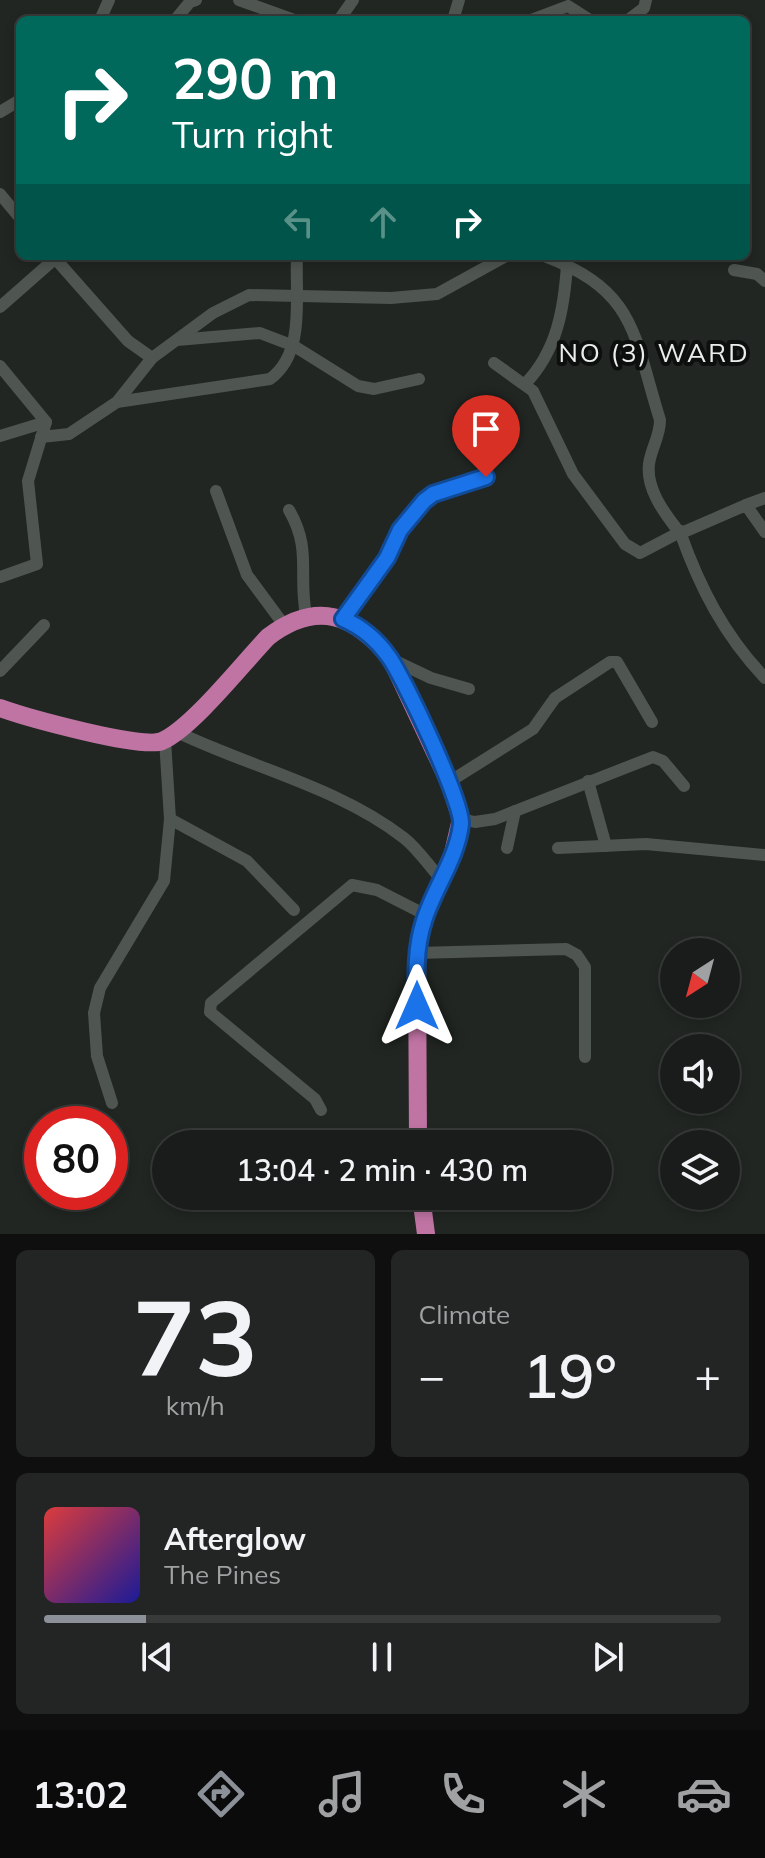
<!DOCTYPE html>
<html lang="en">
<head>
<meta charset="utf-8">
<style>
	body { margin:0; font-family:Mulish,sans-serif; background:#222523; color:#f1f3f6; height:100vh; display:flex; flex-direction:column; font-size:30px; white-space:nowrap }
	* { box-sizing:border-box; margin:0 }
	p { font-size:26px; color:#9fa1a2 }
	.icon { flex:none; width:44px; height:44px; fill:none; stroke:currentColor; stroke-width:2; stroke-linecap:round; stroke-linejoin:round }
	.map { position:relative; height:1234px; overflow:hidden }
	.sheet { display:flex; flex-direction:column; gap:16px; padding:16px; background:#0e0f0e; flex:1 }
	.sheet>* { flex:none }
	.banner { position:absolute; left:16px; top:16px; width:734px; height:244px; border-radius:12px; box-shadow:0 4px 12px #0003,0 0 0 2px #373a39; background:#00695c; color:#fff; overflow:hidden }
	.needle { width:52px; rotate:216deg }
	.buttons { position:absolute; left:660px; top:938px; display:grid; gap:16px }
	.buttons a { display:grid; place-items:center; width:80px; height:80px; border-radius:50%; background:#191c1a; box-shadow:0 4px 12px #0003,0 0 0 2px #373a39; font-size:40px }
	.speed { position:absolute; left:24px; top:1106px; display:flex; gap:16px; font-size:40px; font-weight:700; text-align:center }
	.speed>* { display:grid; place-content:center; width:104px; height:104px; border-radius:50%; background:#191c1a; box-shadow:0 4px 12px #0003,0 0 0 2px #373a39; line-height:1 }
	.speed .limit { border:12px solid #d22; background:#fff; color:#111 }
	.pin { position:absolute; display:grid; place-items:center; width:68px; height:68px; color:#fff; margin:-82px -34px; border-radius:50% 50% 50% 0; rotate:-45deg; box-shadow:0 0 8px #0007 }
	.pin .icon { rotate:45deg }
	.me { position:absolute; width:88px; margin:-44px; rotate:0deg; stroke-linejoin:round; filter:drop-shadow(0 0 6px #0008) }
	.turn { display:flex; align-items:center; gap:28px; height:168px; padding:0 24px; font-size:36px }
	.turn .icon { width:104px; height:104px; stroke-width:2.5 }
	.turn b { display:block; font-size:56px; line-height:68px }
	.lanes { display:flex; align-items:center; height:76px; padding:0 24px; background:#0003; justify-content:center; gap:40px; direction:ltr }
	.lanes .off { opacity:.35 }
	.big { font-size:60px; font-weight:600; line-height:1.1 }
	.sheet .card { flex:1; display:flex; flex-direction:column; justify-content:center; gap:12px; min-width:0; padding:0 28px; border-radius:12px; background:#222523 }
	.sheet .dial { align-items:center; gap:0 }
	.dial b { font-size:104px; line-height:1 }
	.song { display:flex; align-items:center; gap:24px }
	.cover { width:96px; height:96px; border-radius:12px; background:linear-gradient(135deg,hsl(0 70% 55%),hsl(240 70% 35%)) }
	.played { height:8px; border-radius:4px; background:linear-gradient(90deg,#8c9099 15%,#373a39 15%) }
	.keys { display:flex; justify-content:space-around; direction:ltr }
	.heat { display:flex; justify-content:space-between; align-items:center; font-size:44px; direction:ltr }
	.sheet .tiles { flex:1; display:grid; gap:16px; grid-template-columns:1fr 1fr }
	.card:last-child { grid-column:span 2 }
	.trip { position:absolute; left:152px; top:1130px; width:460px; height:80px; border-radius:40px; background:#191c1a; box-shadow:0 4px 12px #0003,0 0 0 2px #373a39; font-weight:600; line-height:80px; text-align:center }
	.tabs { display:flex; height:128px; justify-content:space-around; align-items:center; background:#0a0b0a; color:#9fa1a2 }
	.tabs .icon { width:56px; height:56px }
	.tabs .current { color:#8c9099 }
	.tabs b { font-size:36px; color:#f1f3f6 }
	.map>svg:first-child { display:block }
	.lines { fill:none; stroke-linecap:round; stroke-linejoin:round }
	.minor { stroke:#4f5551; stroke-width:12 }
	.highway { stroke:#c074a4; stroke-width:18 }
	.route-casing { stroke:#114b97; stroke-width:20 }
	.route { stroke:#1a73e8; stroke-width:14 }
	.labels { text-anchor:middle; stroke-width:8; stroke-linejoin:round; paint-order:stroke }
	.quarter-label { font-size:26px; letter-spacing:2px; fill:#eaeeeb; stroke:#0c0f0d }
</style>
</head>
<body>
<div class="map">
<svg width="765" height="1234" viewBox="0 0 765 1234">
	<rect width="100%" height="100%" fill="#212622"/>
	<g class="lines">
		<!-- minor -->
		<g class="minor">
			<polyline points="239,0 294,20"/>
			<polyline points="100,20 109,0"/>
			<polyline points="175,20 190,2 196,0"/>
			<polyline points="339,20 353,0"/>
			<polyline points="453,20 459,0"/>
			<polyline points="531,20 568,6 590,20"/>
			<polyline points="628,20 644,8 646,0"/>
			<polyline points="0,112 20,100"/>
			<polyline points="0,194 20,218"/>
			<polyline points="53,256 128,341 152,358 213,313 249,295 391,298 437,294 506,256"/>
			<path d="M544 256C637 291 633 334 660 420 660 437 651 448 649 464 646 488 663 511 676 528L680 532 686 531 746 505 765 532"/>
			<polyline points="734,270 757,274 765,281"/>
			<polyline points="0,307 58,256"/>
			<polyline points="177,340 260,333 294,346 358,386 374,389 419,379"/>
			<path d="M494 363 533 391 573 474 625 544 640 553 680 532C700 588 724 635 765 678"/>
			<polyline points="0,366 46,422 28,481 37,564 0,577"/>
			<path d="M525 384C557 351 564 309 567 265"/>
			<polyline points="117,402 152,358"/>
			<polyline points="0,436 46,422"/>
			<path d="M41 437 69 434 117 402 270 379C306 353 295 296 297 256"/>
			<polyline points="216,491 247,575 284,625"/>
			<polyline points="746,505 765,498"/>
			<path d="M289 510C312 550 298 572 306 615"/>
			<polyline points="343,619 387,558 400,530 424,501 433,494 486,477"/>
			<polyline points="391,659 431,678 469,689"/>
			<polyline points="0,671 44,625"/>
			<path d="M177 732C252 768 338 787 404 838 418 849 429 866 441 879"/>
			<polyline points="588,781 606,846"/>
			<polyline points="449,782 533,729 555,698 610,662 617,662 652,722"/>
			<polyline points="170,819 247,861 294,910"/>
			<polyline points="461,819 475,822 495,819 653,757 663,761 684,786"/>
			<polyline points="507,848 515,811"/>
			<polyline points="558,848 646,844 765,855"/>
			<polyline points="417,953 566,949 577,955 585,967 585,1057"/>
			<polyline points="112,1103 97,1056 94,1013 100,988 164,881 170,819 165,740"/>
			<polyline points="321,1110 315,1099 210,1012 211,1003 352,885 377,890 426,915"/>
		</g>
		<!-- highway -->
		<g class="highway">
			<path d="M0 708C25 717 143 750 162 741 192 728 243 663 268 637 317 600 354 614 391 659L449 782 461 819 453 853 423 922 417 953 418 1144"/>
			<polyline points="421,1196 426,1234"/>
		</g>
	</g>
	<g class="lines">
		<defs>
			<path id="route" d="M417 1006C416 977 415 948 424 921 434 888 457 859 461 824 463 803 404 678 389 657 377 640 362 627 343 619L387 558 400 530 424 501 433 494 486 477"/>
		</defs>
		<!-- route casing -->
		<use href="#route" class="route-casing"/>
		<!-- route -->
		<use href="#route" class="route"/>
	</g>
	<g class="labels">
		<!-- quarter labels -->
		<g class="quarter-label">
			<text x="654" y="362">NO (3) WARD</text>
		</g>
	</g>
</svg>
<div class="buttons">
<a><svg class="needle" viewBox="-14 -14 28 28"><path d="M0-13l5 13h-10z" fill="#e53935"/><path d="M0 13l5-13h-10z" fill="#9fa1a2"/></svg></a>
<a><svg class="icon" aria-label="sound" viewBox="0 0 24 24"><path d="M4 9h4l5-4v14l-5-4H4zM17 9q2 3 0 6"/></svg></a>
<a><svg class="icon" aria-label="layers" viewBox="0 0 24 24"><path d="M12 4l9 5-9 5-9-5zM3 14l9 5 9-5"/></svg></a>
</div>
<div class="speed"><div class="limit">80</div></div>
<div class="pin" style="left:486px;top:477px;background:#d93025"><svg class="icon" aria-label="arrive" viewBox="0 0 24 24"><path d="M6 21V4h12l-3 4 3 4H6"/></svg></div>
<svg class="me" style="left:417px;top:1006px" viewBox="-20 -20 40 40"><path d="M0-17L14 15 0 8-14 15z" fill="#1a73e8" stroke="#fff" stroke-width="4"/></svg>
<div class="trip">13:04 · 2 min · 430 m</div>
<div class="banner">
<div class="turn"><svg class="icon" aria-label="right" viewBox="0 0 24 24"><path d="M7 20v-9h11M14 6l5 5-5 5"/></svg><div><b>290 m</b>Turn right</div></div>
<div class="lanes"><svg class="icon off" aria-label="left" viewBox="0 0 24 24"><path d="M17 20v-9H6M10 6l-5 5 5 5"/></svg><svg class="icon off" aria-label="ahead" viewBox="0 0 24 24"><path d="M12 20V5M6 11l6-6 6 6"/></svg><svg class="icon" aria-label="right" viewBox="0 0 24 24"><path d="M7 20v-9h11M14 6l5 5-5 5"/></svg></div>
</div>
</div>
<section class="sheet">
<div class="tiles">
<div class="card dial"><b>73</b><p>km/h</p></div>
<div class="card"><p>Climate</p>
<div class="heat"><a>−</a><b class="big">19°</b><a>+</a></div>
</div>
<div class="card">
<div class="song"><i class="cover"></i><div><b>Afterglow</b><p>The Pines</p></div></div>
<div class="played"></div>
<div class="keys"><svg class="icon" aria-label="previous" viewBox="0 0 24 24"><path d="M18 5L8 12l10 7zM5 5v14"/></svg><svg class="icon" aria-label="pause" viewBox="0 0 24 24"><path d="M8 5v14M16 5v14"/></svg><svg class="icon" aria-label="next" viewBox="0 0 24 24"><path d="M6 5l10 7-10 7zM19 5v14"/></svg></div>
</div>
</div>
</section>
<nav class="tabs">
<b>13:02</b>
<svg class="icon current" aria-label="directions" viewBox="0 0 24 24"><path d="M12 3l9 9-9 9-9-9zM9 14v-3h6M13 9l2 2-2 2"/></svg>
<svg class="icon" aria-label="music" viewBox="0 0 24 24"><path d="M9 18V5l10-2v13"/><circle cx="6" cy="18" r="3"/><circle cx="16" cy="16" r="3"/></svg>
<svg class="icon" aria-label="phone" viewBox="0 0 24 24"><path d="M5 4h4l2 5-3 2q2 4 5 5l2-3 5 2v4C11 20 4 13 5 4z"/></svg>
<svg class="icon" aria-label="climate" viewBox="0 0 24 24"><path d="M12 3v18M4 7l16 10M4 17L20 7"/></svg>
<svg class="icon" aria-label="car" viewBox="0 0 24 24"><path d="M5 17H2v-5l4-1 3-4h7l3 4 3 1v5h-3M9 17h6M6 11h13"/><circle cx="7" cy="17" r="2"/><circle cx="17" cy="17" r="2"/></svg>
</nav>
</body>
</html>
